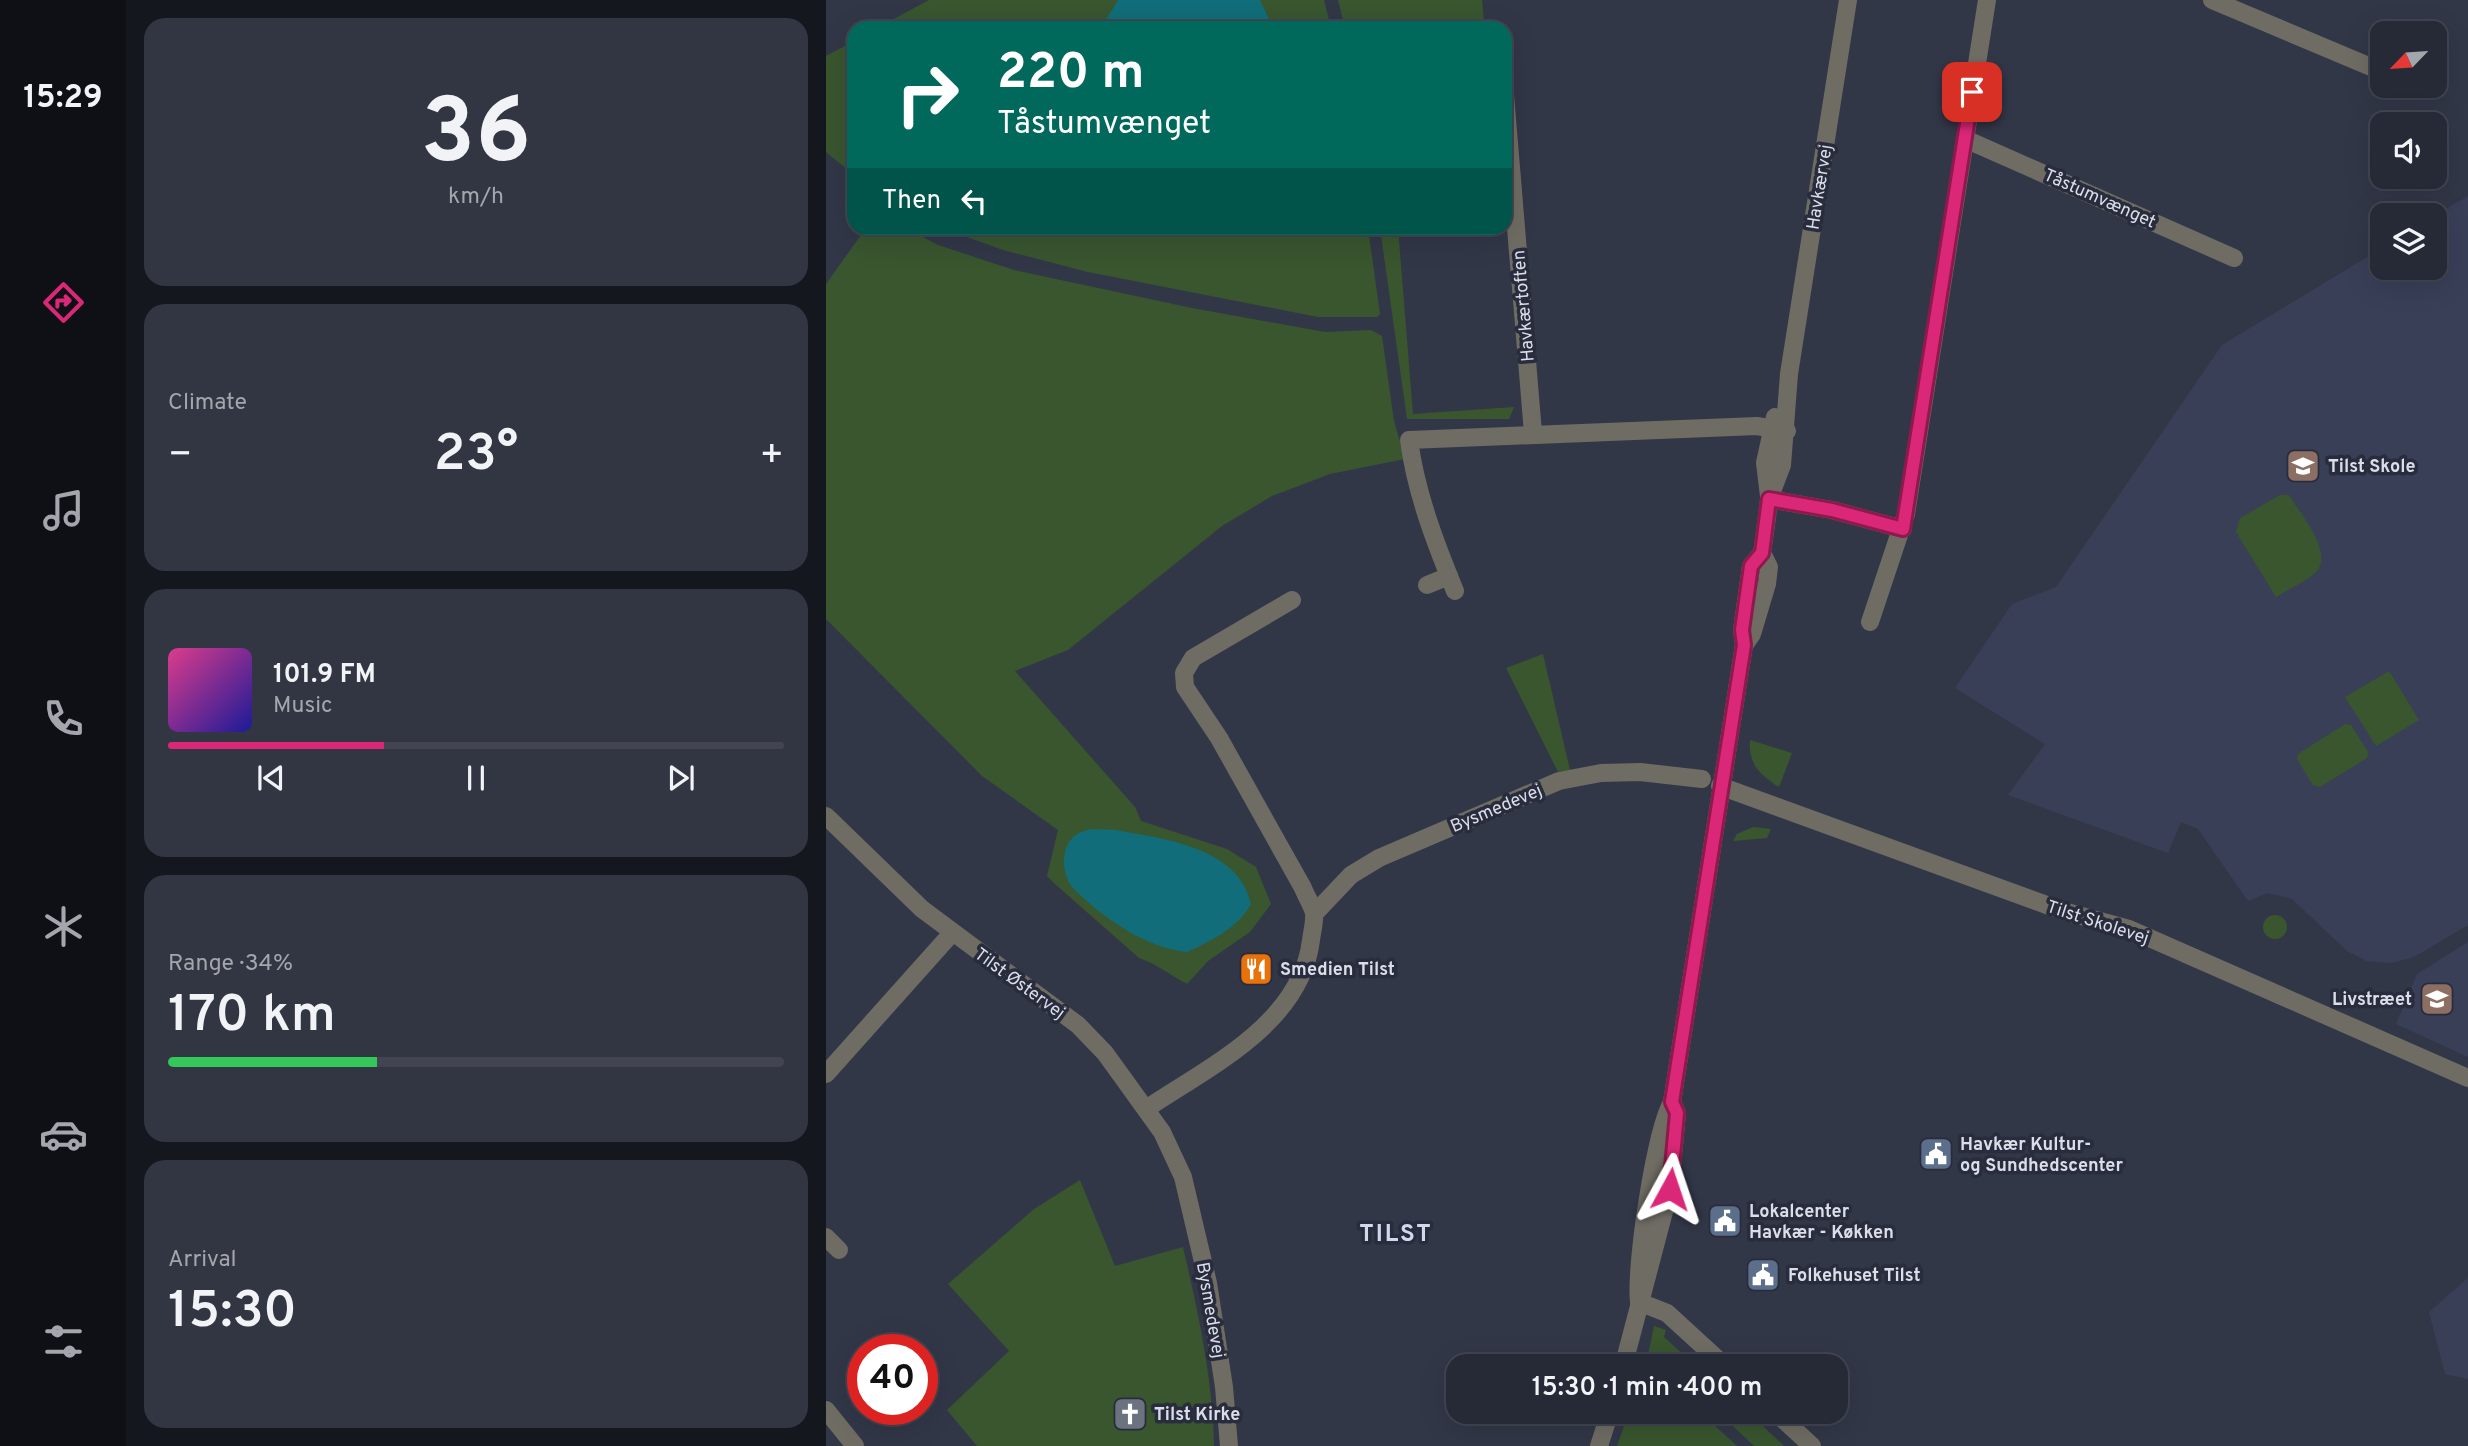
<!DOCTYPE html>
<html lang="en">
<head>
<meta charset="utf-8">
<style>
	body { margin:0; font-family:Overpass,sans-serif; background:#323542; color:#f1f3f6; height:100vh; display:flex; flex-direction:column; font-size:26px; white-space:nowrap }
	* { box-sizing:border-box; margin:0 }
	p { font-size:23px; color:#a4a6ad }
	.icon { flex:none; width:38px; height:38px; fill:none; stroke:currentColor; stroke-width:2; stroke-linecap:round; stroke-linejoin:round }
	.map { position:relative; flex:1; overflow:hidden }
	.side { display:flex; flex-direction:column; gap:18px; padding:18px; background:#15171e; width:700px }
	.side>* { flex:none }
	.top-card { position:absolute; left:21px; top:21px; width:665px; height:214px; border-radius:21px; box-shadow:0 7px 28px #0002,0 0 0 2px #424551; background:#00695c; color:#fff; overflow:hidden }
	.needle { width:46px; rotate:245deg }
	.buttons { position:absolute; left:1544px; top:21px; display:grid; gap:14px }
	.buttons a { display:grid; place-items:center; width:77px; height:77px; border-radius:14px; background:#262936; box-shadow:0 7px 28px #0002,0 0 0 2px #424551; font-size:35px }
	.speed { position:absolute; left:21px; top:1334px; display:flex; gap:14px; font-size:35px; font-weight:700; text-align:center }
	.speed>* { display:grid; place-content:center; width:91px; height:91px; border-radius:50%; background:#262936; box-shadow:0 7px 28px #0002,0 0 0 2px #424551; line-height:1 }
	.speed .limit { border:10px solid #d22; background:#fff; color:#111 }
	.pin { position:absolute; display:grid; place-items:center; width:60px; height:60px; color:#fff; margin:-30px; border-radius:14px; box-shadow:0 4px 10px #0006 }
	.me { position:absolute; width:77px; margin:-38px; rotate:5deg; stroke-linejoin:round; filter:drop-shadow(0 0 5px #0008) }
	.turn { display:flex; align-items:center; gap:24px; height:147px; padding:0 35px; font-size:32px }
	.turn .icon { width:91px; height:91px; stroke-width:2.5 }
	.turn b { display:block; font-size:49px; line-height:60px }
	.then { display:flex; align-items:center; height:66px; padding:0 35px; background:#0003; gap:14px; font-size:26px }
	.big { font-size:52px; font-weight:600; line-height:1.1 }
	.side .widget { flex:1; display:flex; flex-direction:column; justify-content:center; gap:10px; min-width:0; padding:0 24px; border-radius:21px; background:#323542 }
	.side .dial { align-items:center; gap:0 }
	.dial b { font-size:91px; line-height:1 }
	.song { display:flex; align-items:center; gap:21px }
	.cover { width:84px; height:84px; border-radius:10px; background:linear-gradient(135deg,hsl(330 70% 55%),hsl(240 70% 35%)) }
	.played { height:7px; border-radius:4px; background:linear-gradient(90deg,#db2777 35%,#424551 35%) }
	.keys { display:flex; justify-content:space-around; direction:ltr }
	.heat { display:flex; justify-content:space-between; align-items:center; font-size:38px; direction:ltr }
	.charge { height:10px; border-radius:5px; background:linear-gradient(90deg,#34c759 34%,#424551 0) }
	.trip { position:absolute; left:620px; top:1354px; width:402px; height:70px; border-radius:21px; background:#262936; box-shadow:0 7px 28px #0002,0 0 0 2px #424551; font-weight:600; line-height:70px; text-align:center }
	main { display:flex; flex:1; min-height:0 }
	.menu { display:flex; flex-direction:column; width:126px; justify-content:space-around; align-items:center; background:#0f1016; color:#a4a6ad }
	.menu .icon { width:49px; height:49px }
	.menu .selected { color:#db2777 }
	.menu b { font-size:32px; color:#f1f3f6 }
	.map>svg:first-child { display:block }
	.built { fill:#393f57 }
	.green { fill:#39562f }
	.water { fill:#116d79 }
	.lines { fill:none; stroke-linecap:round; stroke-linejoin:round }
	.minor { stroke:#6e6c63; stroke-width:18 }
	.route-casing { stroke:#8e194d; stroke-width:18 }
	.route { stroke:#db2777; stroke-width:12 }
	.labels { text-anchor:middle; stroke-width:7; stroke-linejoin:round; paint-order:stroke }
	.street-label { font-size:18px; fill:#dbdee9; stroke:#282c3d }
	.poi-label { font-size:18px; font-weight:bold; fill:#dbdee9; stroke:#282c3d; text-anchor:start }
	.district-label { font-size:24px; font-weight:bold; letter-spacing:2px; fill:#d1d8ee; stroke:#282c3d }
</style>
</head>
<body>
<main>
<nav class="menu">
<b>15:29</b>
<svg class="icon selected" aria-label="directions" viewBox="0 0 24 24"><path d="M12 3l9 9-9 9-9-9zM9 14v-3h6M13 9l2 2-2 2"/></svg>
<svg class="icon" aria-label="music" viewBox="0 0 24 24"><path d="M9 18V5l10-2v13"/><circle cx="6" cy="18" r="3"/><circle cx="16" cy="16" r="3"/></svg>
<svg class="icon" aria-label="phone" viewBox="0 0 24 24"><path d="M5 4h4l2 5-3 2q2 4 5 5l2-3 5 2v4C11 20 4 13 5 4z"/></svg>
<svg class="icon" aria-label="climate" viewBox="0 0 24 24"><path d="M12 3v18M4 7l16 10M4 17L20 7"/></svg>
<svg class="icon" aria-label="car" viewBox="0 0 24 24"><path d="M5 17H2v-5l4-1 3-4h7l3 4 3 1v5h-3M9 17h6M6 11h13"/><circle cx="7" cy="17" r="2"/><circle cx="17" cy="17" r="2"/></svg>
<svg class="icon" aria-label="filters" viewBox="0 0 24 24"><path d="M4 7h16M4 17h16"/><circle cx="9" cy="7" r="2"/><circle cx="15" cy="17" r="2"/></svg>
</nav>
<section class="side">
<div class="widget dial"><b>36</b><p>km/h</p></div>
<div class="widget"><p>Climate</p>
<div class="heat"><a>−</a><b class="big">23°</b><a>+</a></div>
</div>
<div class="widget">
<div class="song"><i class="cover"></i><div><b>101.9 FM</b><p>Music</p></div></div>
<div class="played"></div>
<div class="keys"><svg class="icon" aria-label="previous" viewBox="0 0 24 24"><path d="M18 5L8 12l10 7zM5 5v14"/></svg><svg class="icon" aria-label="pause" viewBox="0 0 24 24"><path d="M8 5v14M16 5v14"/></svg><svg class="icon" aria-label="next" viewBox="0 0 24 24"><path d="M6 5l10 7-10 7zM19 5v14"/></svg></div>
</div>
<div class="widget"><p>Range · 34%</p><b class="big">170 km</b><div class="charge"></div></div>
<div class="widget"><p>Arrival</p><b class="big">15:30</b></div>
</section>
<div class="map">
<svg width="1642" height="1446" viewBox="0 0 1642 1446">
	<rect width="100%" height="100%" fill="#323748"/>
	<!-- built -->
	<g class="built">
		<polygon points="1642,196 1642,925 1588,957 1565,963 1541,961 1521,951 1466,899 1442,893 1422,901 1372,829 1355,822 1342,853 1182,795 1219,744 1129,688 1186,604 1230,587 1396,345 1556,248 1556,268 1608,268 1608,216"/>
		<polygon points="1642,942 1642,1057 1570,1024 1591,974"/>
		<polygon points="1642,1278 1642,1379 1619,1374 1603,1312"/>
	</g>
	<!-- green -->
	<g class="green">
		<polygon points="103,0 498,0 505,28 51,28"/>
		<polygon points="512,0 656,0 658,23 612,28 519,28"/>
		<polygon points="28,41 28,175 0,152 0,56"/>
		<path d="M40 228H80L112 245 188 270 366 308 499 332 545 330 556 336 568 421 579 459 504 474 446 496 396 526 242 650 189 671 309 807 315 821 401 849 430 867 445 904 424 932 382 961 361 984C344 975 331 964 313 958L229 884 221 876 232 830 156 776 0 619V284Z"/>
		<polygon points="116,228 542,228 554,314 551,317 492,317 262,272 177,250"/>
		<polygon points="554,228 572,228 587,414 688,407 683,419 581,419"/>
		<path d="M1454 495H1463C1474 514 1511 555 1488 574 1477 583 1462 589 1450 597L1410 532 1414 518Z"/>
		<polygon points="717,654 744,770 732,772 680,668"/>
		<polygon points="1563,671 1593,720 1550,746 1519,697"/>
		<polygon points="1519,724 1525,725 1542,752 1541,758 1494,787 1487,785 1471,759 1472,754"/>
		<path d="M924 740 966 753 953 787C934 775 922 764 924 740Z"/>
		<polygon points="927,827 945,829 941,838 907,841 911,834"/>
		<circle cx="1449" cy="927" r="12"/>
		<path d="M254 1180 289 1266 357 1247C372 1312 387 1379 388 1446H151L121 1410 183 1351 122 1284 208 1209Z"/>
		<polygon points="828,1326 840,1330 838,1337 871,1367 841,1367 822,1355"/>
		<polygon points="803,1412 874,1412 911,1446 791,1446"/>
		<polygon points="892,1412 922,1412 958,1446 928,1446"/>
	</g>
	<!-- water -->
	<g class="water">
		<polygon points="292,0 434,0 447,28 275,28"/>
		<path d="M290 830C338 839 413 847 425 904 413 927 384 942 361 952 320 948 277 918 249 890 233 875 233 838 258 831 267 828 280 830 290 830Z"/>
	</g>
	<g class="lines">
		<!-- minor -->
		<g class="minor">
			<polyline points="1386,0 1545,67 1556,61"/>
			<polyline points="679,95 707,433"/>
			<polyline points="1139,139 1408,258"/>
			<polyline points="943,496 939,463 949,417"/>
			<polyline points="943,499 1006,510 1077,529"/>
			<polyline points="601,585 623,576"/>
			<path d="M629 591C609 542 590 493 583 440L931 426 961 431"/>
			<polyline points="1044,622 1080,514 1161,0"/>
			<polyline points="919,644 926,634 941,584 943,567 936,553 941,517 943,499 956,465 963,374 1022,0"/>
			<polyline points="894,786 1237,911 1303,929 1642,1078"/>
			<polyline points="0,816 96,909 252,1025 279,1053 336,1132 357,1177 382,1283 398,1387 403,1446"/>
			<polyline points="488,914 525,875 553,858 733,781 775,773 814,772 876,779"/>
			<polyline points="0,1074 126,933"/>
			<path d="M320 1109C382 1067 475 1024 485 940 486 932 489 921 488 913 486 905 480 896 477 888L393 738 359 687 358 673 367 658 466 600"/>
			<polyline points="0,1237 13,1250"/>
			<path d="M813 1302C809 1266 829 1133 846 1102L918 645 916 630 925 566 936 553"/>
			<polyline points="813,1302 841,1313 900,1367"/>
			<polyline points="797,1367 844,1189 851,1113 846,1102"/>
			<polyline points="0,1410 29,1446"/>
			<polyline points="949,1412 986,1446"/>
			<polyline points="773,1446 784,1412"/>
		</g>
	</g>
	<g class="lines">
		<defs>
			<polyline id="route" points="844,1189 851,1113 846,1102 918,645 916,630 925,566 936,553 943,499 1006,510 1077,529 1146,92"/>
		</defs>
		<!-- route casing -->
		<use href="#route" class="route-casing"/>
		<!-- route -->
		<use href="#route" class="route"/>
	</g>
	<!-- icons -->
	<defs>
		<symbol id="school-square" viewBox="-11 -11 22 22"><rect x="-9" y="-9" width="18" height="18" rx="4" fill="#8d6e63" stroke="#282c3d"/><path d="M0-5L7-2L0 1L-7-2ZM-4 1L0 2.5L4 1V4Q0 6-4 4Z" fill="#fff"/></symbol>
		<symbol id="restaurant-square" viewBox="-11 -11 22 22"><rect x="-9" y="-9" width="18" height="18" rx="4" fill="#e8710a" stroke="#282c3d"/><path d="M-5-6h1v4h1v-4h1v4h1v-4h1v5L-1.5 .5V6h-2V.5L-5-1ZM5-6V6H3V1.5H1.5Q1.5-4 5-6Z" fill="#fff"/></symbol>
		<symbol id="civic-square" viewBox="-11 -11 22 22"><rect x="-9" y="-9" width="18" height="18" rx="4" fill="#5c6f8a" stroke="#282c3d"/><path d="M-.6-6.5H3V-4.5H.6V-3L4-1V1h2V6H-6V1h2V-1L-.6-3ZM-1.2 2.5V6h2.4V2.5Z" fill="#fff"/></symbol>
		<symbol id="church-square" viewBox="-11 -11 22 22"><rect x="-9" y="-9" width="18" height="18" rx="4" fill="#6b7280" stroke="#282c3d"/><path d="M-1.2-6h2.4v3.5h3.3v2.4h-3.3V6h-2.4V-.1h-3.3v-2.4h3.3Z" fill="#fff"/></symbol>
	</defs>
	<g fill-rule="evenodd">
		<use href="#school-square" x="1458" y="447" width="38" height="38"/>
		<use href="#restaurant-square" x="411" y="950" width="38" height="38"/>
		<use href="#school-square" x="1592" y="980" width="38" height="38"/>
		<use href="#civic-square" x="1091" y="1135" width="38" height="38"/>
		<use href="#civic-square" x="880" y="1202" width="38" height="38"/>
		<use href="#civic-square" x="918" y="1256" width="38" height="38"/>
		<use href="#church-square" x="285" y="1395" width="38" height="38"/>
	</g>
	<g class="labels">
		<!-- street labels -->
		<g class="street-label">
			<text transform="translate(993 187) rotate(-81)" y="6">Havkærvej</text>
			<text transform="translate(1274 198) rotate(24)" y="6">Tåstumvænget</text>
			<text transform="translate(697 306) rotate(-95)" y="6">Havkærtoften</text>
			<text transform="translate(670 808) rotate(-23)" y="6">Bysmedevej</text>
			<text transform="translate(1272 922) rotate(18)" y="6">Tilst Skolevej</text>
			<text transform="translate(194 983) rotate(36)" y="6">Tilst Østervej</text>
			<text transform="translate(385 1310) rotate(80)" y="6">Bysmedevej</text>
		</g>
		<!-- poi labels -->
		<g class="poi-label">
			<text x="1502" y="472">Tilst Skole</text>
			<text x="454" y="975">Smedien Tilst</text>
			<text x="1586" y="1005" text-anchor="end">Livstræet</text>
			<text x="1134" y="1150">Havkær Kultur-<tspan x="1134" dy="21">og Sundhedscenter</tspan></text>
			<text x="923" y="1217">Lokalcenter<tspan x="923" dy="21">Havkær - Køkken</tspan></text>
			<text x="962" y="1281">Folkehuset Tilst</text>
			<text x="328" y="1420">Tilst Kirke</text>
		</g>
		<!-- district labels -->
		<g class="district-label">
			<text x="570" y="1241">TILST</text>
		</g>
	</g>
</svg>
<div class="buttons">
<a><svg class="needle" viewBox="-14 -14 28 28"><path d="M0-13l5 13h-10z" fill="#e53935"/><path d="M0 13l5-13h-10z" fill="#a4a6ad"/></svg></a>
<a><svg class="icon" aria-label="sound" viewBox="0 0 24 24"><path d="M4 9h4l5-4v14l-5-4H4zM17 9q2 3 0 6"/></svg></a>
<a><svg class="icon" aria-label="layers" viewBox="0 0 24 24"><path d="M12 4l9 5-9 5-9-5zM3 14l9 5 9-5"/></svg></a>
</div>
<div class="speed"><div class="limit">40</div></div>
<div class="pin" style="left:1146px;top:92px;background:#d93025"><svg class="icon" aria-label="arrive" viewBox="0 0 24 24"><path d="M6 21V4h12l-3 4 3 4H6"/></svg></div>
<svg class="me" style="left:844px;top:1189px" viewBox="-20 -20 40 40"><path d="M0-17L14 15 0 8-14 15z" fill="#db2777" stroke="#fff" stroke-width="4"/></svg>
<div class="trip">15:30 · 1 min · 400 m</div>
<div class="top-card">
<div class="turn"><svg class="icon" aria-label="right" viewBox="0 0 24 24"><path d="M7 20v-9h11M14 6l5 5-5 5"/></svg><div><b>220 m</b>Tåstumvænget</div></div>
<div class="then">Then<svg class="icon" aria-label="left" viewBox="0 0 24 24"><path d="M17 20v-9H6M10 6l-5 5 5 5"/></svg></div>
</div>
</div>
</main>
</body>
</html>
